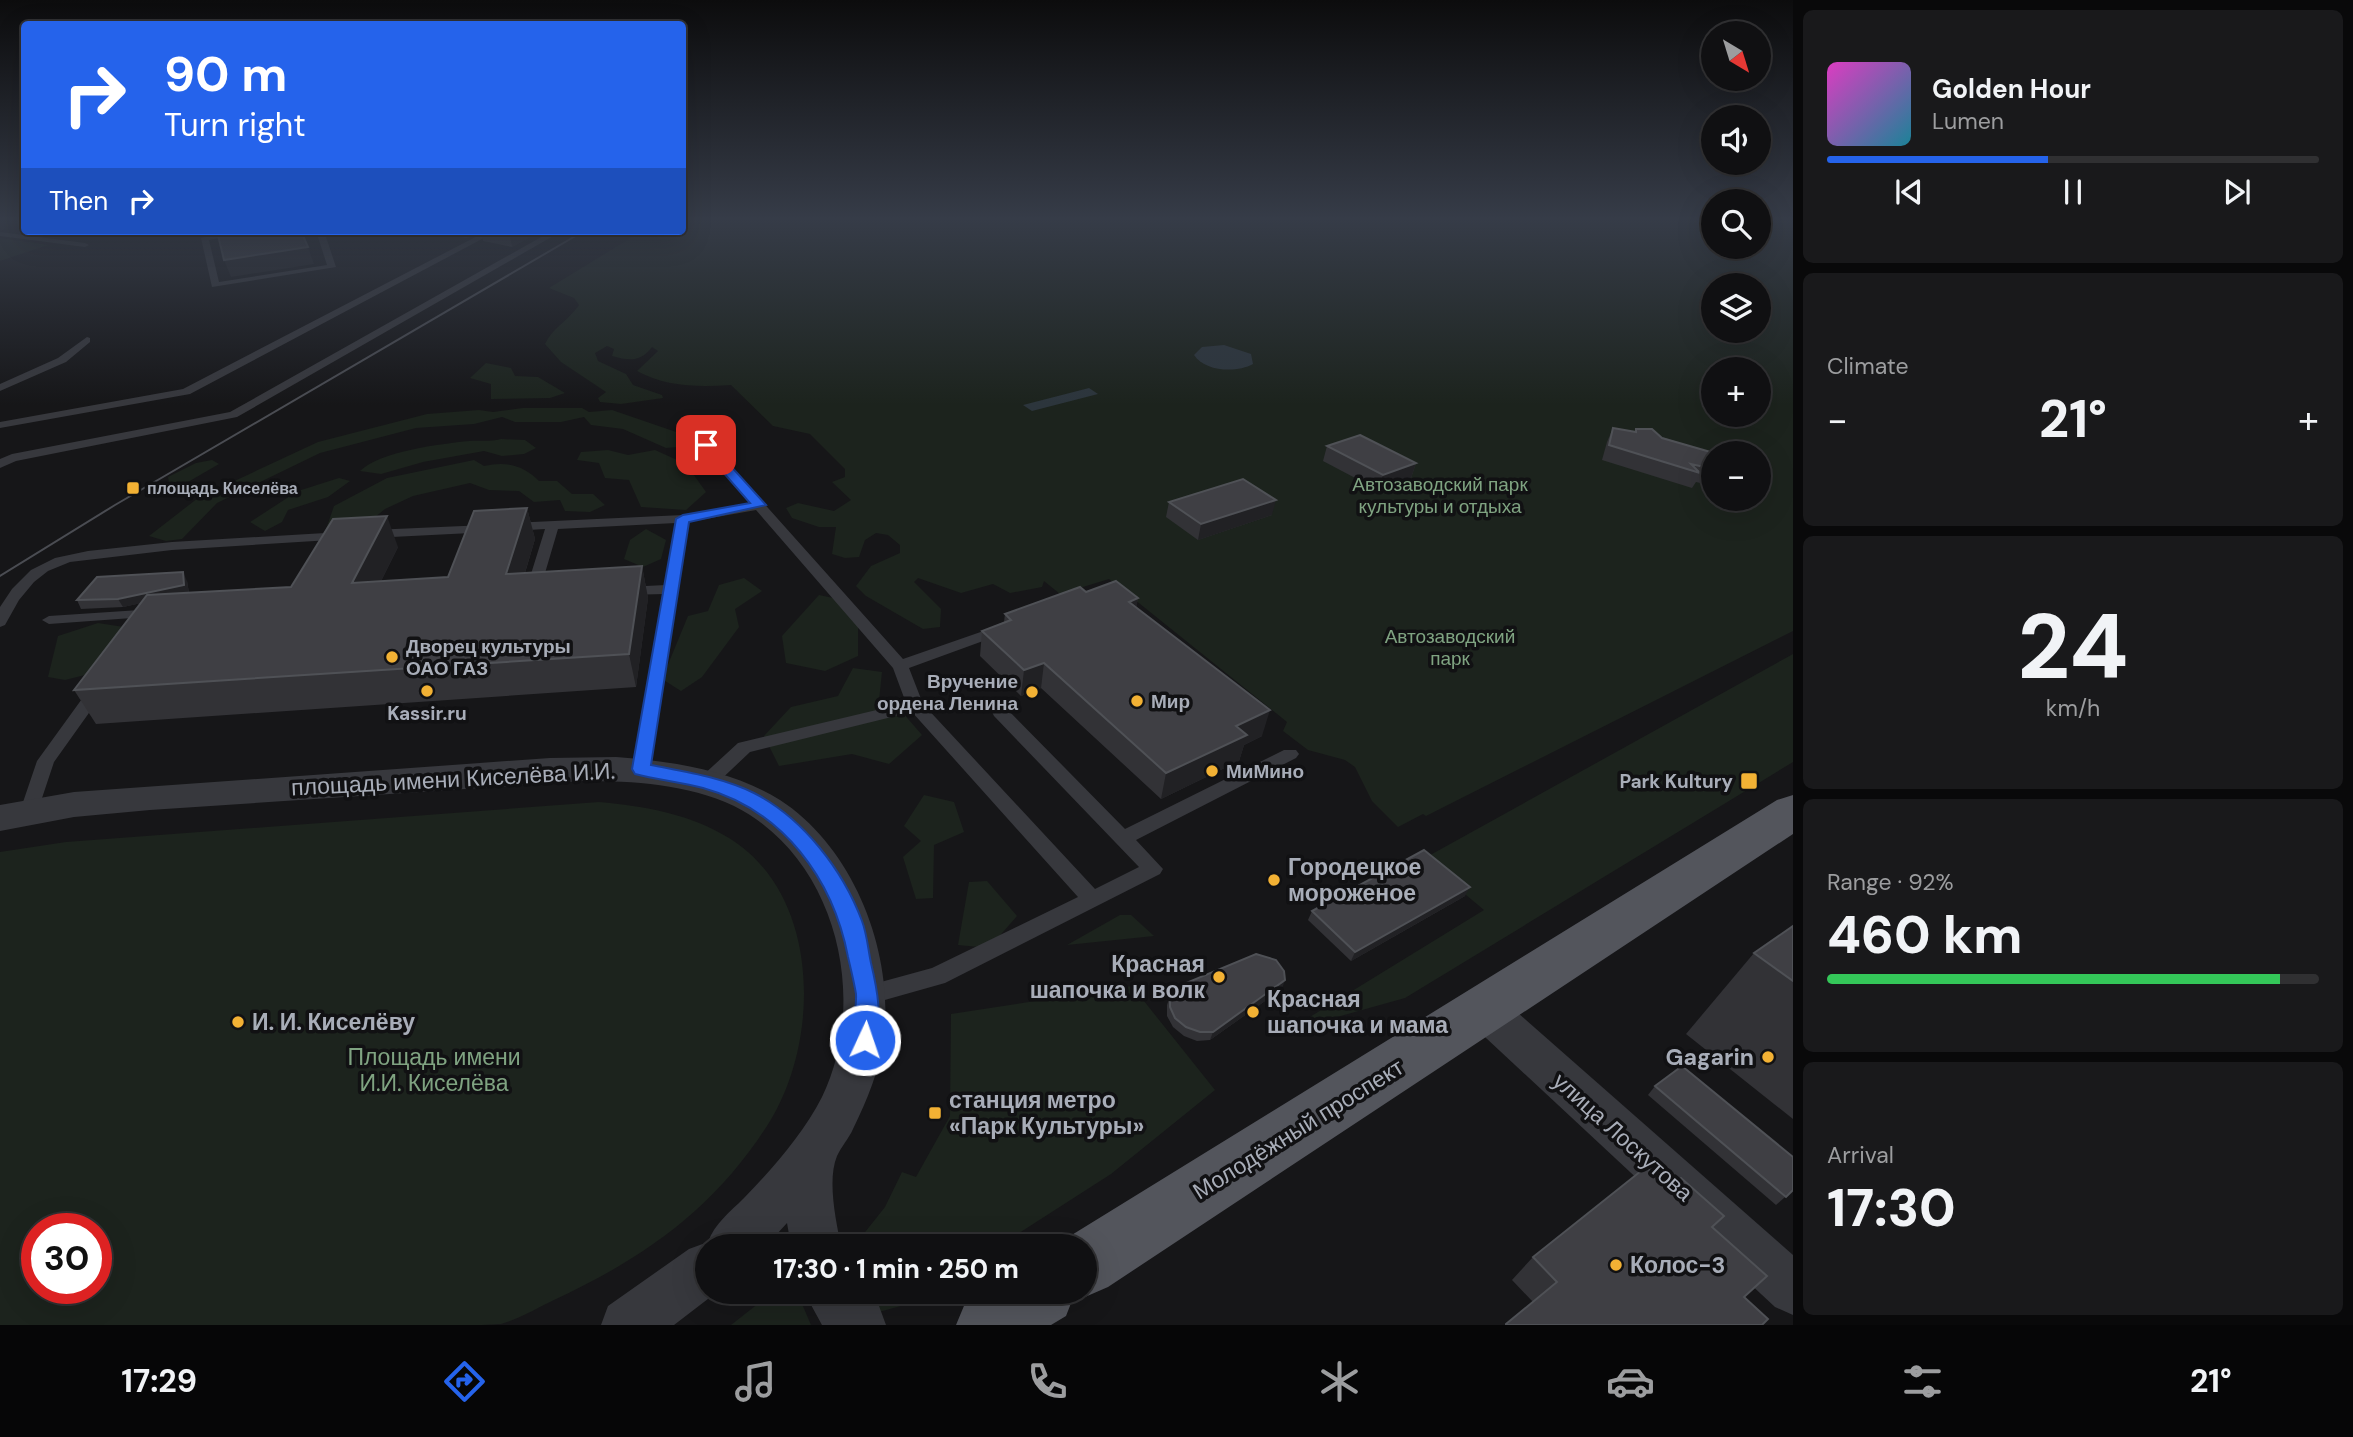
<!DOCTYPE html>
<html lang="en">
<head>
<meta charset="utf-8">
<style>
	body { margin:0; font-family:"DM Sans",sans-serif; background:#19191b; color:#f1f3f6; height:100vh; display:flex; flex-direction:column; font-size:26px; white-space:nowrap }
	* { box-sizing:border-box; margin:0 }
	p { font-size:23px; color:#9c9d9f }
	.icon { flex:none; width:38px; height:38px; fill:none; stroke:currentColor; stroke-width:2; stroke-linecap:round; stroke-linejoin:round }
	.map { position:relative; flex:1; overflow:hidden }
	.panel { display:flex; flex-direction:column; gap:10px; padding:10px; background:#09090a; width:560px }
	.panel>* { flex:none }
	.banner { position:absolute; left:21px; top:21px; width:665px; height:214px; border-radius:7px; box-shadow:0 7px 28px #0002,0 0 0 2px #303032; background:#2563eb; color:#fff; overflow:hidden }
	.needle { width:46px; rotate:142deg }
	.buttons { position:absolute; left:1701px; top:21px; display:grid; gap:14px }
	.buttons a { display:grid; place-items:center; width:70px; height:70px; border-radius:50%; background:#101012; box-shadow:0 7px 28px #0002,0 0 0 2px #303032; font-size:35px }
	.speed { position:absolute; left:21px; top:1213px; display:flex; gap:14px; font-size:35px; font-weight:700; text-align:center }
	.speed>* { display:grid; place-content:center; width:91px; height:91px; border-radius:50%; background:#101012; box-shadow:0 7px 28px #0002,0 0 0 2px #303032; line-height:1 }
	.speed .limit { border:10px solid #d22; background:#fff; color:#111 }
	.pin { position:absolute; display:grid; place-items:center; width:60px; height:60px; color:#fff; margin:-30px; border-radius:14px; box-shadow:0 4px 10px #0006 }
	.me { position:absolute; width:77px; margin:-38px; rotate:3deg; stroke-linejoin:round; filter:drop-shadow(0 0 5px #0008) }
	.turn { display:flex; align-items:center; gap:24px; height:147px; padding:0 28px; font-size:32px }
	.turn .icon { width:91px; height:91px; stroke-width:2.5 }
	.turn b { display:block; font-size:49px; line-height:60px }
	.then { display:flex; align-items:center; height:66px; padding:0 28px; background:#0003; gap:14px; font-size:26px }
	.big { font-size:52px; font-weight:800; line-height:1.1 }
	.panel .tile { flex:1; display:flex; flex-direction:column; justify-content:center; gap:10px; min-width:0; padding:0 24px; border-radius:10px; background:#19191b }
	.panel .dial { align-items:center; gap:0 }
	.dial b { font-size:91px; line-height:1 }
	.song { display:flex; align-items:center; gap:21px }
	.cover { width:84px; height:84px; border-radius:10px; background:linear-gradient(135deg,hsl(310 70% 55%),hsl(190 70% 35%)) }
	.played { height:7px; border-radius:4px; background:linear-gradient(90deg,#2563eb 45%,#303032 45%) }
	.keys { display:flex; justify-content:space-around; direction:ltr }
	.heat { display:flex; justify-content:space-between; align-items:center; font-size:38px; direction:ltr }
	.charge { height:10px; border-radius:5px; background:linear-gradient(90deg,#34c759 92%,#303032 0) }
	.trip { position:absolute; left:695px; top:1234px; width:402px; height:70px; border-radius:35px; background:#101012; box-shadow:0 7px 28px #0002,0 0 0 2px #303032; font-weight:800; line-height:70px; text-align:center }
	.tab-bar { display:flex; height:112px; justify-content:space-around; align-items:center; background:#060607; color:#9c9d9f }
	.tab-bar .icon { width:49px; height:49px }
	.tab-bar .active { color:#2563eb }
	.tab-bar b { font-size:32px; color:#f1f3f6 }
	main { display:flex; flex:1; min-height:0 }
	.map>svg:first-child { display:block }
	.green { fill:#1c231d; fill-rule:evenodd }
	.water { fill:#2c353c }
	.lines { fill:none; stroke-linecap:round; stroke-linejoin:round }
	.service { fill:#37383d; fill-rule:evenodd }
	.minor { fill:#37383d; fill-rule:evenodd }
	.primary { fill:#53555c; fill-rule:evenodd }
	.tram { stroke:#4a4c52; stroke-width:2 }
	.wall { fill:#323236 }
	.shaded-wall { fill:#212124 }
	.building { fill:#3f3f44; stroke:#4f5156; stroke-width:2 }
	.route { fill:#2563eb; stroke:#184099; stroke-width:2 }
	.poi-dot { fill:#f2b134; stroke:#111113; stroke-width:2.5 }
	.labels { text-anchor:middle; stroke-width:7; stroke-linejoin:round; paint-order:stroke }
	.far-poi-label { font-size:16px; font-weight:bold; fill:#a8adb8; stroke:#111113; text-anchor:start }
	.park-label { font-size:19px; fill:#7fa381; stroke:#111113 }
	.poi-label { font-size:19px; font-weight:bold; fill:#a8adb8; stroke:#111113; text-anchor:start }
	.near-street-label { font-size:23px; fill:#a8adb8; stroke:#111113 }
	.near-poi-label { font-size:23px; font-weight:bold; fill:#a8adb8; stroke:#111113; text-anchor:start }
	.near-park-label { font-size:23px; fill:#7fa381; stroke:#111113 }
</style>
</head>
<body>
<main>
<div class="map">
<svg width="1793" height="1325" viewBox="0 0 1793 1325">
	<rect width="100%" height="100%" fill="#161618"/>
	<!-- green -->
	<g class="green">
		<path d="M683 220H1713V247H1759V220H1793V631L1426 816 1423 814 1398 827 1372 801 1355 767 1345 760 1308 750 1283 731 1287 722 1109 579 1060 594 1044 581 1042 587 1010 593 993 584 961 593 918 578 914 582 941 609 940 627 923 629 866 596 856 586 871 566 900 553V545L888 535 876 533 865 540 859 557 845 558 832 554 836 527H819L792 518 786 508 798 503 834 511 851 500 832 482 845 477V469L810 434 773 426 731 385C698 387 666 387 637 371L658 351 652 347C641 362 629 361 612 356L614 349 607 346 595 353 598 361 626 374 633 385 662 395 663 398 621 404 600 402 598 398 606 392 561 362 545 344C553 327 568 321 579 305L574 298 549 288 642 231H682ZM1713 285H1759V331H1713ZM1713 369H1759V415H1713ZM1713 453H1759V499H1713Z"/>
		<polygon points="0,238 48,245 0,261"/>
		<polygon points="486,363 511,368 515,376 538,377 565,393 550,398 491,399 491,384 470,378"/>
		<polygon points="523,408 582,408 589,412 612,410 685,435 689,446 666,448 623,429 591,425 584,417 561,422 515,422 502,417 474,424 416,428 320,453 217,503 182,539 166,541 149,536 198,498 318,442 427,414 479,410 493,412"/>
		<path d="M501 439 525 440 536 448 524 454 502 456 484 451 423 462 381 474 360 471C381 451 440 444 469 441 481 440 489 442 501 439Z"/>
		<polygon points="608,450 628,455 655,450 686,464 706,492 686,510 641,507 629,480 605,478 599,463 577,460 581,452"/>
		<polygon points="212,460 219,464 188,482 169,483 168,477 196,463"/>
		<path d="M474 460 484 466C506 461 523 465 539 481H557L572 494H593L605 505 590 512 565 511 560 500 534 502 519 491 489 490 470 483 413 496 385 509 364 526 325 532 334 506 387 478Z"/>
		<polygon points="339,478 350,481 328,497 288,510 282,522 265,531 250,522 298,491"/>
		<polygon points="646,529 666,540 661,559 643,567 624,559 630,540"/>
		<polygon points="744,578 762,591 735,609 739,627 702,677 681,691 662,679 688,616 708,611 719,585"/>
		<polygon points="819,595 838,599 858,626 858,656 825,671 786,663 782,636"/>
		<polygon points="98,623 124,627 97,672 65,680 48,677 58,636"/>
		<polygon points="1793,654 1793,762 1405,998 1287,1031 1484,910 1423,859"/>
		<polygon points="853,668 882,672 879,701 902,712 922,735 889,764 852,754 779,766 764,736 791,707 838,696"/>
		<polygon points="924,795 954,802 964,832 934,845 933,898 916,899 903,857 921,841 904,826"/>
		<path d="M599 802C644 806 690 814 729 838 822 895 821 1043 767 1126 713 1210 644 1258 554 1300 537 1308 519 1319 501 1324 489 1325 474 1325 462 1325 429 1325 397 1325 364 1325 243 1325 121 1325 0 1325V852L66 842ZM37 1228H96V1288H37Z"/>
		<polygon points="987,881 1017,916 989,948 958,945 969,882"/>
		<polygon points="1120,915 1131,915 1154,936 1067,945"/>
		<polygon points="1132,986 1215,1090 1111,1174 999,1246 854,1246 885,1207 902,1172 916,1177 950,1116 951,1014"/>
		<polygon points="773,1292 797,1292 811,1325 731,1325"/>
		<polygon points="854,1292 928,1292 908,1304 879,1312 862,1303"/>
	</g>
	<!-- water -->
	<g class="water">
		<path d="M1224 345 1251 354 1253 364C1237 373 1205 372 1194 355L1202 347Z"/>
		<polygon points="1089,388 1098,394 1032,411 1023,405"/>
	</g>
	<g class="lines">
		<!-- service -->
		<g class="service">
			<polygon points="236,231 255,231 209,240 219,282 327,265 316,231 324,231 336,267 212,287 201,238"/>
			<polygon points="487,231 497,231 190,394 0,428 0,422 183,389"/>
			<polygon points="552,231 562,231 237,417 16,461 0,468 0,459 12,454 230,412"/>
			<polygon points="0,232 85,243 89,245 85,247 0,236"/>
			<polygon points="87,337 90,338 90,342 66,362 0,391 0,384 58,358"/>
			<polygon points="706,441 710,443 903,659 995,627 1005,627 1008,630 1005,633 909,668 923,704 1095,889 1139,867 994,716 992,712 994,708 1006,708 1125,829 1284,750 1296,750 1299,754 1296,758 1136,840 1163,869 1160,874 945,983 867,1005 859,1002 856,995 859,988 932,968 1078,897 912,712 750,752 713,787 701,787 698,782 701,777 738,743 906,703 893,668 756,510 689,522 650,769 647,773 635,773 632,769 665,594 625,595 618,591 625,587 666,585 676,523 558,529 540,590 533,594 526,590 545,529 511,531 504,527 511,523 683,515 750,503 702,447 702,443"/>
			<polygon points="486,525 493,529 491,532 372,538 365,534 372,530"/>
			<polygon points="342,532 347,533 347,539 172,550 70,562 48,571 34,582 19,600 5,625 0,627 0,607 12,589 31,570 55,558 88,551 172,542"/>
			<polygon points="155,609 162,613 160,616 49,624 42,620 49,616"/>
			<polygon points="98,684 106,689 54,762 36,816 29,818 22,816 20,811 37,761 92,685"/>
		</g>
		<!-- minor -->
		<g class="minor">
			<path d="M616 757C671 761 732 770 780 800 854 848 894 952 884 1038 880 1069 867 1100 853 1129 849 1138 841 1147 837 1156 827 1180 836 1221 841 1246H791L787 1223 766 1246H707V1292H717L674 1325H601L608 1306 689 1249 708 1242C715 1223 730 1212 744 1198 773 1168 803 1134 822 1097 870 998 836 857 734 806 687 784 634 781 583 781L150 810 74 817 0 831V805L74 792 550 758Z"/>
			<polygon points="1486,992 1501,998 1793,1255 1793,1315 1775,1307 1471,1024 1465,1011 1471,998"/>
			<polygon points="804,1292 861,1292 868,1302 879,1306 886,1325 822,1325"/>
		</g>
		<!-- primary -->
		<polygon class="primary" points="1793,795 1793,834 1108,1287 1085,1297 1075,1293 1066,1316 1051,1325 956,1325 966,1301 981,1292 1085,1292 1085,1246 1060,1246 1062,1241 1777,800"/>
		<!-- tram -->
		<polyline class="tram" points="0,576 115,505 584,231"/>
	</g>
	<!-- wall -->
	<g class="wall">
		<polygon points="428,231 541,231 512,247 483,241 481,231 467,238"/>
		<polygon points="1613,428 1634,432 1636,429 1713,453 1713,478 1709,485 1696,482 1692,488 1602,460 1607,442"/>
		<polygon points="1327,446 1416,463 1411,478 1378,490 1323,461"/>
		<polygon points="1169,502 1272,515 1198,540 1166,517"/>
		<polygon points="527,508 535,539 525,573 642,566 648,598 636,687 96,724 74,690 141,603 123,607 81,609 77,600 187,581 189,593 291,587 398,547 381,581 448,577"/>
		<polygon points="1086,592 1138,598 1136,607 1262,736 1244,745 1239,761 1161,799 1041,688 1021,696 980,656 982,631 1004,622 1005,614"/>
		<polygon points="1465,896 1351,961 1308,920 1312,911"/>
		<polygon points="1793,926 1793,1119 1686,1034 1754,953"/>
		<polygon points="1282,989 1210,1040 1197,1041 1184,1036 1173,1027 1167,1016 1167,1005 1170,996"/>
		<polygon points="1655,1086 1793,1190 1776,1205 1648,1095"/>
		<polygon points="1712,1227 1744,1297 1762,1325 1505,1325 1533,1302 1512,1280 1533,1257"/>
	</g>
	<!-- shaded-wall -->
	<g class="shaded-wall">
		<polygon points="0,220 2,220 5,229 0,231"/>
		<polygon points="465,231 481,231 467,238"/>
		<polygon points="509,231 541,231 512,247"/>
		<polygon points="308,247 314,264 231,277 224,260"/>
		<polygon points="1416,463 1411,478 1378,490 1383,475"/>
		<polygon points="1276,500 1272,515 1198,540 1201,524"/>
		<polygon points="527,508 535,539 515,606 506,574"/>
		<polygon points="387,516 398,547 364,615 352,583"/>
		<polygon points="642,566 648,598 636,687 629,654"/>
		<polygon points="183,572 187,581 189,593 123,607 118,599"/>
		<polygon points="1138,598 1134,623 1129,602"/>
		<polygon points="1044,663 1041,688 1021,696 1024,670"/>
		<polygon points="1270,710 1262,736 1244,745 1239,761 1161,799 1166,773 1236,726"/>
		<polygon points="1470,887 1465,896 1351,961 1355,952"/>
		<polygon points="1285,980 1282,989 1210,1040 1213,1032"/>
	</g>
	<!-- building -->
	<g class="building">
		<polygon points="217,231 301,231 308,247 224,260"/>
		<polygon points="1613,428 1636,432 1636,429 1652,429 1662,438 1714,453 1713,453 1713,469 1691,464 1700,473 1609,445"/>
		<polygon points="1360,435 1416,463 1383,475 1327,446"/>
		<polygon points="1243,479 1276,500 1201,524 1169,502"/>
		<polygon points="527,508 506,574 642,566 629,654 74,690 147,595 291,587 333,519 387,516 352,583 448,577 474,511"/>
		<polygon points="183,572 184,585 118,599 77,600 97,577"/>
		<polygon points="1116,581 1138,598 1129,602 1270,710 1236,726 1247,735 1166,773 1044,663 1024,670 982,631 1011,620 1005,614 1080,587 1086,592"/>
		<polygon points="1424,850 1470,887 1355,952 1312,911"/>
		<polygon points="1793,926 1793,981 1754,953"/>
		<polygon points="1256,954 1276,960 1284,971 1285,980 1213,1032 1200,1032 1186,1027 1175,1018 1170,1007 1170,996 1186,983"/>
		<polygon points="1682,1066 1793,1157 1793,1190 1786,1197 1655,1086"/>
		<polygon points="1646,1167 1669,1188 1681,1178 1724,1216 1712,1227 1767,1276 1744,1297 1768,1319 1762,1325 1506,1325 1506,1324 1557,1282 1533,1257"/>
	</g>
	<!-- sky -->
	<linearGradient id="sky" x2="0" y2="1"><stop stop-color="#0c0c0d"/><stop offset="0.54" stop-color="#363c48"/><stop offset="1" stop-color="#363c48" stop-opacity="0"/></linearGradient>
	<rect width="1793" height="405" fill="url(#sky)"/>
	<!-- route -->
	<path class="route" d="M702 443H710L766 505 689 522 651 765C686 772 721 777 754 793 803 818 843 870 862 921 867 934 868 949 871 963 877 988 884 1022 873 1047L865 1050 857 1047C849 1031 857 1012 856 994 854 982 851 970 848 957 833 879 783 810 703 788 681 782 657 780 635 774L632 769 676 519 683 515 750 503 702 448Z"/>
	<!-- markers -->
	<g class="poi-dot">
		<rect x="126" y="481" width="14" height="14" rx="3.5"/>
		<circle cx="392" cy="657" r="7"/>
		<circle cx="427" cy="691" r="7"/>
		<circle cx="1032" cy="692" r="7"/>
		<circle cx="1137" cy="701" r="7"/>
		<circle cx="1212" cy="771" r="7"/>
		<rect x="1740" y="772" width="18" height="18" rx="3.5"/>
		<circle cx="1274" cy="880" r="7"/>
		<circle cx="1219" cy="977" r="7"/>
		<circle cx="1253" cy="1012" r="7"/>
		<circle cx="238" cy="1022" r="7"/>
		<circle cx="1768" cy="1057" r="7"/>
		<rect x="928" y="1106" width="14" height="14" rx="3.5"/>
		<circle cx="1616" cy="1265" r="7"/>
	</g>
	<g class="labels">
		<!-- far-poi labels -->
		<g class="far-poi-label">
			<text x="147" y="494">площадь Киселёва</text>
		</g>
		<!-- park labels -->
		<g class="park-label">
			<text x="1440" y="491">Автозаводский парк<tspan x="1440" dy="22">культуры и отдыха</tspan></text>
			<text x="1450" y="643">Автозаводский<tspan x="1450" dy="22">парк</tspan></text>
		</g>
		<!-- poi labels -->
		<g class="poi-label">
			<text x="406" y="653">Дворец культуры<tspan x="406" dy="22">ОАО ГАЗ</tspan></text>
			<text x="1018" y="688" text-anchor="end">Вручение<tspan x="1018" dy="22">ордена Ленина</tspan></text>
			<text x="1151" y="708">Мир</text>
			<text x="427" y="720" text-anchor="middle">Kassir.ru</text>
			<text x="1226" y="778">МиМино</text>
			<text x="1733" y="788" text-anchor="end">Park Kultury</text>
		</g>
		<!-- near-street labels -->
		<g class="near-street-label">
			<text transform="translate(453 779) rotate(-3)" y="8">площадь имени Киселёва И.И.</text>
			<text transform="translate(1298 1129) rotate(-32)" y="8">Молодёжный проспект</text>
			<text transform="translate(1623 1137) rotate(42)" y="8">улица Лоскутова</text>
		</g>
		<!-- near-poi labels -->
		<g class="near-poi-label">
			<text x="1288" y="875">Городецкое<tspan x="1288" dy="26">мороженое</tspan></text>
			<text x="1205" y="972" text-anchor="end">Красная<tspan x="1205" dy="26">шапочка и волк</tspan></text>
			<text x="1267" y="1007">Красная<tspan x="1267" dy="26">шапочка и мама</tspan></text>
			<text x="252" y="1030">И. И. Киселёву</text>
			<text x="1754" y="1065" text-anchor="end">Gagarin</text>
			<text x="949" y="1108">станция метро<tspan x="949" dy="26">«Парк Культуры»</tspan></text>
			<text x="1630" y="1273">Колос-3</text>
		</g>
		<!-- near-park labels -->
		<g class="near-park-label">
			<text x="434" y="1065">Площадь имени<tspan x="434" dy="26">И.И. Киселёва</tspan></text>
		</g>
	</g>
</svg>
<div class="buttons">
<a><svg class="needle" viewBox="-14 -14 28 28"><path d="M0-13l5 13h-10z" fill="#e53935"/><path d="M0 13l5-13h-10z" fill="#9c9d9f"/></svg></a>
<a><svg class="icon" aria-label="sound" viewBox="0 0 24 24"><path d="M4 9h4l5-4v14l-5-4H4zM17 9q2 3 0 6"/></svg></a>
<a><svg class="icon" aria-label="search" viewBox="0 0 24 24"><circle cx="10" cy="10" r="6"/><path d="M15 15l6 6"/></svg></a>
<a><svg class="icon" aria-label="layers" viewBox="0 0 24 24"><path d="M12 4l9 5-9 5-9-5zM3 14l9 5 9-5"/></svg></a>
<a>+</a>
<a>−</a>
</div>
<div class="speed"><div class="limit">30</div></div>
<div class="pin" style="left:706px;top:445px;background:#d93025"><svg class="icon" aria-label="arrive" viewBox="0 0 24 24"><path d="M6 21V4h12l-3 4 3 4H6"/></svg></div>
<svg class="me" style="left:865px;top:1040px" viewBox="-20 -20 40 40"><circle r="17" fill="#2563eb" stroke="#fff" stroke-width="3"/><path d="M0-11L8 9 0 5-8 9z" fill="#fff"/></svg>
<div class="trip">17:30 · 1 min · 250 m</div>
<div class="banner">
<div class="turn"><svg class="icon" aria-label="right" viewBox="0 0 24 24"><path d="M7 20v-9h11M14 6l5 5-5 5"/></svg><div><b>90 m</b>Turn right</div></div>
<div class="then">Then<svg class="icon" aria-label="right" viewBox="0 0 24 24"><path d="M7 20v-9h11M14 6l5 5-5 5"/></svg></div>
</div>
</div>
<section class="panel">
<div class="tile">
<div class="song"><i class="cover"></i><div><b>Golden Hour</b><p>Lumen</p></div></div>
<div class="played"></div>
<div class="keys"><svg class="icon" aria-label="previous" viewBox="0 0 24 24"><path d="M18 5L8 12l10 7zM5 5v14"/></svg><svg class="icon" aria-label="pause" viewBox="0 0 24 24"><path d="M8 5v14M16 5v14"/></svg><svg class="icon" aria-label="next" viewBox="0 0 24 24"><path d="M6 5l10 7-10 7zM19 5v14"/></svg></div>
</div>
<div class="tile"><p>Climate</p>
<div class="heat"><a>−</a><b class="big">21°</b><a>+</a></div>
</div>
<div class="tile dial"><b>24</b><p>km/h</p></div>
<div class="tile"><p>Range · 92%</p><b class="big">460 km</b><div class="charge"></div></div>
<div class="tile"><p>Arrival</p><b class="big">17:30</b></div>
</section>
</main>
<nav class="tab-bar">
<b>17:29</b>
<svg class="icon active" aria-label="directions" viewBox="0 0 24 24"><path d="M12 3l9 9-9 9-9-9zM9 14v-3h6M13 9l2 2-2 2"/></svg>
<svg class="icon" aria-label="music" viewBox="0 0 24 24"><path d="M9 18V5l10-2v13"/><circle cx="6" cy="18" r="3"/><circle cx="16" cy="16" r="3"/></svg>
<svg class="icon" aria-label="phone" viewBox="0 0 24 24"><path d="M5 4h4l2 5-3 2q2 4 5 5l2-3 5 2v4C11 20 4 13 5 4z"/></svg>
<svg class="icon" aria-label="climate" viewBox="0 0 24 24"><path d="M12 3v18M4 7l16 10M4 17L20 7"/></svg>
<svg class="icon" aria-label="car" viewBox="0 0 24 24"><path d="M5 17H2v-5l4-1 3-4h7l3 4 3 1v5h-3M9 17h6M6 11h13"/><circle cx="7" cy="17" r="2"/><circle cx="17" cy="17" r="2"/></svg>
<svg class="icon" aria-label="filters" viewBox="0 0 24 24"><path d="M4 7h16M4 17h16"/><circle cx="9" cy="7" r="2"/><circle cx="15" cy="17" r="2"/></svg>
<b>21°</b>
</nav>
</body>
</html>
